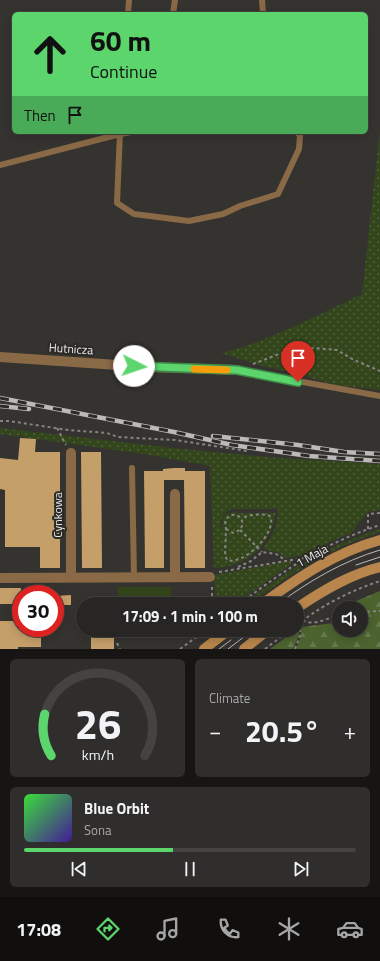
<!DOCTYPE html>
<html lang="en">
<head>
<meta charset="utf-8">
<style>
	body { margin:0; font-family:"Titillium Web",sans-serif; background:#302e2c; color:#f1f3f6; height:100vh; display:flex; flex-direction:column; font-size:15px; white-space:nowrap }
	* { box-sizing:border-box; margin:0 }
	p { font-size:13px; color:#a5a5a6 }
	.icon { flex:none; width:22px; height:22px; fill:none; stroke:currentColor; stroke-width:2; stroke-linecap:round; stroke-linejoin:round }
	.map { position:relative; height:649px; overflow:hidden }
	.side { display:flex; flex-direction:column; gap:10px; padding:10px; background:#161514; flex:1 }
	.side>* { flex:none }
	.hud { position:absolute; left:12px; top:12px; width:356px; height:122px; border-radius:6px; box-shadow:0 2px 10px #0003,0 0 0 1px #444341; background:#5cd56d; color:#111; overflow:hidden }
	.tools { position:absolute; left:332px; top:601px; display:grid; gap:8px }
	.tools a { display:grid; place-items:center; width:36px; height:36px; border-radius:50%; background:#282624; box-shadow:0 2px 10px #0003,0 0 0 1px #444341; font-size:20px }
	.speed { position:absolute; left:12px; top:585px; display:flex; gap:8px; font-size:20px; font-weight:700; text-align:center }
	.speed>* { display:grid; place-content:center; width:52px; height:52px; border-radius:50%; background:#282624; box-shadow:0 2px 10px #0003,0 0 0 1px #444341; line-height:1 }
	.speed .limit { border:6px solid #d22; background:#fff; color:#111 }
	.pin { position:absolute; display:grid; place-items:center; width:34px; height:34px; color:#fff; margin:-41px -17px; border-radius:50% 50% 50% 0; rotate:-45deg; box-shadow:0 0 4px #0007 }
	.pin .icon { rotate:45deg }
	.me { position:absolute; width:44px; margin:-22px; rotate:94deg; stroke-linejoin:round; filter:drop-shadow(0 0 3px #0008) }
	.turn { display:flex; align-items:center; gap:14px; height:84px; padding:0 12px; font-size:18px }
	.turn .icon { width:52px; height:52px; stroke-width:2.5 }
	.turn b { display:block; font-size:28px; line-height:34px }
	.then { display:flex; align-items:center; height:38px; padding:0 12px; background:#0003; gap:8px; font-size:15px }
	.big { font-size:30px; font-weight:700; line-height:1.1 }
	.side .tile { flex:1; display:flex; flex-direction:column; justify-content:center; gap:6px; min-width:0; padding:0 14px; border-radius:6px; background:#302e2c }
	.side .dial { align-items:center; gap:0 }
	.dial svg { height:104px; overflow:visible; fill:none; stroke:#444341; stroke-width:7; stroke-linecap:round; text-anchor:middle }
	.dial text { fill:#f1f3f6; stroke:none }
	.song { display:flex; align-items:center; gap:12px }
	.cover { width:48px; height:48px; border-radius:6px; background:linear-gradient(135deg,hsl(120 70% 55%),hsl(260 70% 35%)) }
	.played { height:4px; border-radius:2px; background:linear-gradient(90deg,#5cd56d 45%,#444341 45%) }
	.keys { display:flex; justify-content:space-around; direction:ltr }
	.heat { display:flex; justify-content:space-between; align-items:center; font-size:22px; direction:ltr }
	.side .tiles { flex:1; display:grid; gap:10px; grid-template-columns:1fr 1fr }
	.tile:last-child { grid-column:span 2 }
	.trip { position:absolute; left:76px; top:597px; width:228px; height:40px; border-radius:20px; background:#282624; box-shadow:0 2px 10px #0003,0 0 0 1px #444341; font-weight:700; line-height:40px; text-align:center }
	.menu { display:flex; height:64px; justify-content:space-around; align-items:center; background:#100f0e; color:#a5a5a6 }
	.menu .icon { width:28px; height:28px }
	.menu .current { color:#5cd56d }
	.menu b { font-size:18px; color:#f1f3f6 }
	.map>svg:first-child { display:block }
	.grass { fill:url(#grass-dots) }
	.forest { fill:url(#forest-firs) }
	.garden { fill:#33451b }
	.building { fill:#c59f6a }
	.lines { fill:none; stroke-linecap:round; stroke-linejoin:round }
	.path { stroke:#868482; stroke-width:2; stroke-dasharray:3 3; stroke-linecap:butt }
	.lane { stroke:#896946; stroke-width:6 }
	.street { stroke:#896946; stroke-width:10 }
	.secondary { stroke:#b8854c; stroke-width:10 }
	.tram { stroke:#bcbab8; stroke-width:1 }
	.rail-casing { stroke:#bcbab8; stroke-width:4.5 }
	.rail { stroke:#2b2a27; stroke-width:3; stroke-dasharray:9; stroke-linecap:butt }
	.route-casing { stroke:#3c8a47; stroke-width:10 }
	.route { stroke:#5cd56d; stroke-width:7 }
	.slow { stroke:#f59e0b; stroke-width:7 }
	.labels { text-anchor:middle; stroke-width:4; stroke-linejoin:round; paint-order:stroke }
	.street-label { font-size:12px; fill:#e8e7e5; stroke:#2b2a27 }
</style>
</head>
<body>
<div class="map">
<svg width="380" height="649" viewBox="0 0 380 649">
	<defs>
		<pattern id="grass-dots" width="8" height="8" patternUnits="userSpaceOnUse"><rect width="8" height="8" fill="#33451b"/><path d="M2 2h.1M6 6h.1" fill="none" stroke="#51603c" stroke-width="1.8" stroke-linecap="round"/></pattern>
		<pattern id="forest-firs" width="22" height="20" patternUnits="userSpaceOnUse"><rect width="22" height="20" fill="#4c632f"/><path d="M5 1l3.5 6h-7zM16 11l3.5 6h-7z" fill="#66794d"/></pattern>
	</defs>
	<rect width="100%" height="100%" fill="#353330"/>
	<!-- grass -->
	<g class="grass">
		<path d="M380 130V390L335 385 298 374 259 365 221 353C268 342 318 315 362 294Z"/>
		<path d="M0 428 173 448 267 457 380 464V510L368 512 351 533 332 541 305 555 286 558 277 552 266 550 264 547C273 535 278 524 278 509H232C224 512 220 518 220 527H223C220 516 228 510 239 513H276C269 546 249 567 214 568L210 466 144 454 0 434Z"/>
		<path d="M380 529V532C330 548 292 573 250 604H244C286 570 329 545 380 529Z"/>
		<polygon points="290,561 292,563 236,604 216,604 214,575"/>
	</g>
	<!-- forest -->
	<g class="forest">
		<polygon points="380,591 380,649 296,649 301,636 302,627 334,623 333,611 339,608 339,630 361,630 361,608 339,608"/>
		<polygon points="300,627 299,636 293,649 270,649"/>
	</g>
	<!-- garden -->
	<rect class="garden" x="118" y="587" width="53" height="17"/>
	<!-- building -->
	<g class="building">
		<polygon points="20,438 36,439 35,452 60,452 60,568 40,568 40,547 5,547 5,490 0,489 0,458 18,460"/>
		<polygon points="81,452 101,452 102,568 82,568"/>
		<polygon points="174,468 185,468 185,471 205,471 205,568 185,568 184,480 164,480 164,568 145,568 144,471 163,471 163,469"/>
		<rect x="0" y="588" width="21" height="16"/>
		<polygon points="71,595 71,605 55,605 55,596"/>
		<polygon points="0,621 21,621 21,628 41,628 41,647 18,647 18,649 0,649"/>
		<rect x="91" y="630" width="23" height="19"/>
	</g>
	<g class="lines">
		<!-- path -->
		<g class="path">
			<polyline points="253,364 279,354 314,348 337,350 354,360 380,371"/>
			<polyline points="0,421 9,421 68,430 107,433 118,437 175,440 247,451"/>
			<polyline points="57,428 66,445"/>
			<path d="M226 529 233 533 240 530 243 524 241 518C235 513 229 514 225 521L226 529 225 555 227 560C243 566 278 532 270 516 261 513 250 515 241 518"/>
			<polyline points="368,529 368,514 380,513"/>
			<polyline points="240,530 262,552"/>
			<polyline points="238,567 251,561 262,552 276,554 285,560"/>
			<polyline points="219,572 304,558"/>
			<polyline points="212,587 212,604"/>
			<path d="M240 604C285 569 325 543 380 525"/>
			<polyline points="361,612 380,611"/>
			<path d="M303 620C312 627 328 618 339 615"/>
			<path d="M297 625C322 605 350 591 380 581"/>
			<polyline points="131,631 186,630"/>
			<polyline points="117,643 120,649"/>
			<polyline points="180,649 206,630"/>
			<polyline points="265,649 290,630"/>
			<polyline points="295,649 300,636 301,622"/>
		</g>
		<!-- lane -->
		<g class="lane">
			<polyline points="262,0 263,14"/>
			<polyline points="128,14 129,0"/>
			<polyline points="173,14 175,0"/>
			<polyline points="120,132 117,203 134,214 189,221 223,214 240,206 278,194 299,149 300,136 297,132"/>
			<polyline points="0,165 120,134 131,132"/>
			<polyline points="237,370 380,396"/>
			<polyline points="132,468 134,577"/>
		</g>
		<!-- street -->
		<g class="street">
			<polyline points="0,357 147,367 237,370"/>
			<polyline points="71,453 71,577"/>
			<polyline points="175,494 175,577"/>
			<polyline points="0,578 210,577"/>
		</g>
		<!-- secondary -->
		<g class="secondary">
			<path d="M262 604C299 577 336 552 380 540"/>
			<path d="M297 608C322 591 350 574 380 567"/>
			<polyline points="204,649 229,630"/>
			<polyline points="244,649 268,630"/>
		</g>
		<!-- tram -->
		<g class="tram">
			<polyline points="356,565 380,557"/>
			<path d="M278 604C309 581 343 561 380 550"/>
			<polyline points="219,649 231,640"/>
			<polyline points="228,649 253,630"/>
		</g>
		<defs>
			<g id="rail">
				<polyline points="0,398 174,432 232,445 309,456 380,461"/>
				<polyline points="0,406 29,409"/>
				<polyline points="213,436 298,445 344,452 380,454"/>
			</g>
		</defs>
		<!-- rail casing -->
		<use href="#rail" class="rail-casing"/>
		<!-- rail -->
		<use href="#rail" class="rail"/>
	</g>
	<g class="lines">
		<defs>
			<polyline id="route" points="134,366 237,370 298,382"/>
		</defs>
		<!-- route casing -->
		<use href="#route" class="route-casing"/>
		<!-- route -->
		<use href="#route" class="route"/>
		<!-- slow -->
		<polyline class="slow" points="194,369 227,370"/>
	</g>
	<g class="labels">
		<!-- street labels -->
		<g class="street-label">
			<text transform="translate(71 349) rotate(4)" y="4">Hutnicza</text>
			<text transform="translate(58 515) rotate(-90)" y="4">Cynkowa</text>
			<text transform="translate(312 556) rotate(-29)" y="4">1 Maja</text>
		</g>
	</g>
</svg>
<div class="tools">
<a><svg class="icon" aria-label="sound" viewBox="0 0 24 24"><path d="M4 9h4l5-4v14l-5-4H4zM17 9q2 3 0 6"/></svg></a>
</div>
<div class="speed"><div class="limit">30</div></div>
<div class="pin" style="left:298px;top:382px;background:#d93025"><svg class="icon" aria-label="arrive" viewBox="0 0 24 24"><path d="M6 21V4h12l-3 4 3 4H6"/></svg></div>
<svg class="me" style="left:134px;top:366px" viewBox="-20 -20 40 40"><circle r="19" fill="#fff"/><path d="M0-13L10 11 0 6-10 11z" fill="#5cd56d"/></svg>
<div class="trip">17:09 · 1 min · 100 m</div>
<div class="hud">
<div class="turn"><svg class="icon" aria-label="ahead" viewBox="0 0 24 24"><path d="M12 20V5M6 11l6-6 6 6"/></svg><div><b>60 m</b>Continue</div></div>
<div class="then">Then<svg class="icon" aria-label="arrive" viewBox="0 0 24 24"><path d="M6 21V4h12l-3 4 3 4H6"/></svg></div>
</div>
</div>
<section class="side">
<div class="tiles">
<div class="tile dial"><svg viewBox="0 0 100 80">
<path d="M14 69A42 42 0 1 1 86 69"/>
<path d="M14 69A42 42 0 0 1 9 37" stroke="#5cd56d"/>
<text x="50" y="56" font-size="32" font-weight="700">26</text>
<text x="50" y="72" font-size="11">km/h</text>
</svg></div>
<div class="tile"><p>Climate</p>
<div class="heat"><a>−</a><b class="big">20.5°</b><a>+</a></div>
</div>
<div class="tile">
<div class="song"><i class="cover"></i><div><b>Blue Orbit</b><p>Sona</p></div></div>
<div class="played"></div>
<div class="keys"><svg class="icon" aria-label="previous" viewBox="0 0 24 24"><path d="M18 5L8 12l10 7zM5 5v14"/></svg><svg class="icon" aria-label="pause" viewBox="0 0 24 24"><path d="M8 5v14M16 5v14"/></svg><svg class="icon" aria-label="next" viewBox="0 0 24 24"><path d="M6 5l10 7-10 7zM19 5v14"/></svg></div>
</div>
</div>
</section>
<nav class="menu">
<b>17:08</b>
<svg class="icon current" aria-label="directions" viewBox="0 0 24 24"><path d="M12 3l9 9-9 9-9-9zM9 14v-3h6M13 9l2 2-2 2"/></svg>
<svg class="icon" aria-label="music" viewBox="0 0 24 24"><path d="M9 18V5l10-2v13"/><circle cx="6" cy="18" r="3"/><circle cx="16" cy="16" r="3"/></svg>
<svg class="icon" aria-label="phone" viewBox="0 0 24 24"><path d="M5 4h4l2 5-3 2q2 4 5 5l2-3 5 2v4C11 20 4 13 5 4z"/></svg>
<svg class="icon" aria-label="climate" viewBox="0 0 24 24"><path d="M12 3v18M4 7l16 10M4 17L20 7"/></svg>
<svg class="icon" aria-label="car" viewBox="0 0 24 24"><path d="M5 17H2v-5l4-1 3-4h7l3 4 3 1v5h-3M9 17h6M6 11h13"/><circle cx="7" cy="17" r="2"/><circle cx="17" cy="17" r="2"/></svg>
</nav>
</body>
</html>
